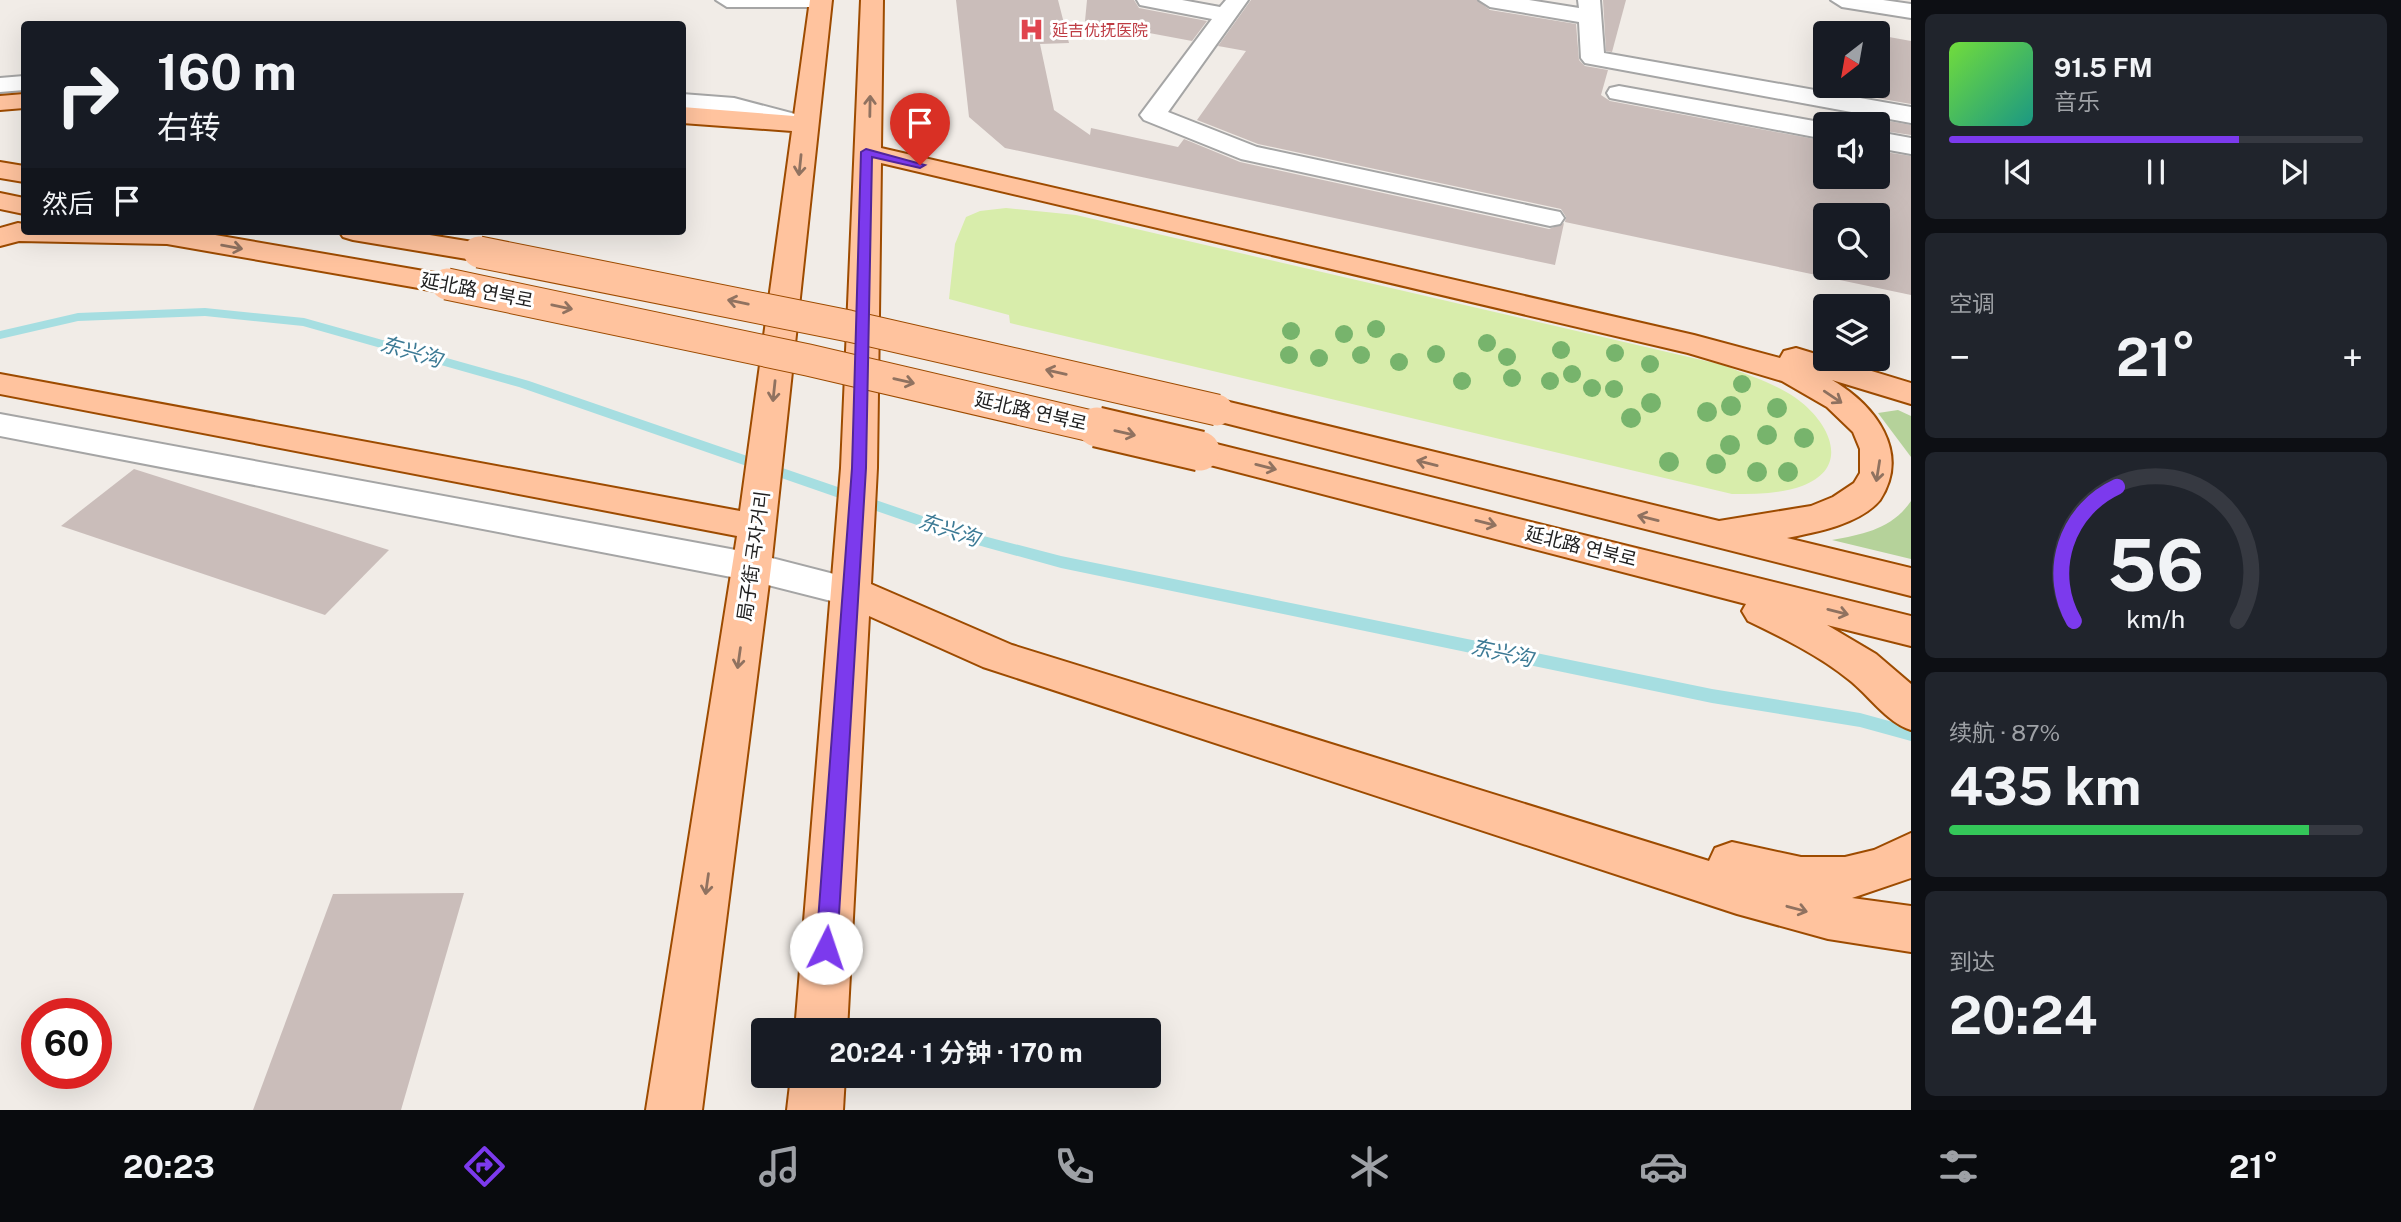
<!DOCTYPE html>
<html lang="zh">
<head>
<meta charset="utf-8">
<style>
	body { margin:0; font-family:"Public Sans","Noto Sans SC","Noto Sans KR",sans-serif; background:#20242c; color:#f1f3f6; height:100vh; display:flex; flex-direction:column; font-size:26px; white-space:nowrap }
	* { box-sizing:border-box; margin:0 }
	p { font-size:23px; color:#9ea1a6 }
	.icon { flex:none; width:38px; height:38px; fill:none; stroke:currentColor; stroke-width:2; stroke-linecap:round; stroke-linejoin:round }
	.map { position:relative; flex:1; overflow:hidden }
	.side { display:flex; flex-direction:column; gap:14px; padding:14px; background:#0d0f14; width:490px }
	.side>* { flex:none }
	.banner { position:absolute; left:21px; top:21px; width:665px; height:214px; border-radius:7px; box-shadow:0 7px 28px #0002; background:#171b24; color:#f1f3f6; overflow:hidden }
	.needle { width:46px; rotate:211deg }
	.controls { position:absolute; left:1813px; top:21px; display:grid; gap:14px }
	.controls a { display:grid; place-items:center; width:77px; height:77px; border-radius:7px; background:#171b24; box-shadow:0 7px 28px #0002; font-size:35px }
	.speed { position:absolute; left:21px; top:998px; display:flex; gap:14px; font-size:35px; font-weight:700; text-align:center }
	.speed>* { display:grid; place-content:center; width:91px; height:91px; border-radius:50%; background:#171b24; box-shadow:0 7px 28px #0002; line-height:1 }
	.speed .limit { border:10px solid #d22; background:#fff; color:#111 }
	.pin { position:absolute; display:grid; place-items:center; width:60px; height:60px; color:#fff; margin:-72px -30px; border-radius:50% 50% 50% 0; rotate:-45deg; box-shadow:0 0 7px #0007 }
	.pin .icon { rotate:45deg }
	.me { position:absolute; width:77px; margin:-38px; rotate:4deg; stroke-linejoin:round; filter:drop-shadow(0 0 5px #0008) }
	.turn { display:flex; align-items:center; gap:24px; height:147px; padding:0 21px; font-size:32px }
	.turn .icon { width:91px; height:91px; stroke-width:2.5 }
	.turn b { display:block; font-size:49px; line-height:60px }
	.then { display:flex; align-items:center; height:66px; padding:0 21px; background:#0003; gap:14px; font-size:26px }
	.big { font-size:52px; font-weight:700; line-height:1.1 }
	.side .card { flex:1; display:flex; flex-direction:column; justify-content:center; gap:10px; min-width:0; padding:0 24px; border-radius:10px; background:#20242c }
	.side .dial { align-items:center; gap:0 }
	.dial svg { height:182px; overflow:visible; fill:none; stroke:#363941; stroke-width:7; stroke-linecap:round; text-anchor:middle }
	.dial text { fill:#f1f3f6; stroke:none }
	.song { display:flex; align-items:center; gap:21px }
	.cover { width:84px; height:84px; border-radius:10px; background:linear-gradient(135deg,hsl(100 70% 55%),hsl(170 70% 35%)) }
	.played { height:7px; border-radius:4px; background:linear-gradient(90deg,#7c3aed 70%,#363941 70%) }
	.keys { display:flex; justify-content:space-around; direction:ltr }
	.heat { display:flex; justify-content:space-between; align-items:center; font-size:38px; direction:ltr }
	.charge { height:10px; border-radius:5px; background:linear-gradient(90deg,#34c759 87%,#363941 0) }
	.trip { position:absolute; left:751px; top:1018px; width:410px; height:70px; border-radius:7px; background:#171b24; box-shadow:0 7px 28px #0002; font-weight:700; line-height:70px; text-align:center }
	.dock { display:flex; height:112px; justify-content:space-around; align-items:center; background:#090b0e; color:#9ea1a6 }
	.dock .icon { width:49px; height:49px }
	.dock .selected { color:#7c3aed }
	.dock b { font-size:32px; color:#f1f3f6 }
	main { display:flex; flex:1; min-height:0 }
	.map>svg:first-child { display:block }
	.grass { fill:#d8edab }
	.forest { fill:#b5d29a }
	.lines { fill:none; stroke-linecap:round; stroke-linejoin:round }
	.stream { fill:#a6dee1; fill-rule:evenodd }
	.building { fill:#cabdba; fill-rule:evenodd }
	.minor-casing { stroke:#a5a5a5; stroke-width:4 }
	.major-casing { stroke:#9d4b00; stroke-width:4 }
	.minor { fill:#fff; fill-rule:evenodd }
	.major { fill:#ffc39e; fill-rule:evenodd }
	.major-bridge-far1-casing { stroke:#9d4b00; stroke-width:33; stroke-linecap:butt }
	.major-bridge-casing { stroke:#9d4b00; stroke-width:43; stroke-linecap:butt }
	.major-bridge-far1 { stroke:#ffc39e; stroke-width:31 }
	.major-bridge { stroke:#ffc39e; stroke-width:39 }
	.tree { fill:#77b46c }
	.oneway { stroke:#907260 }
	.route { fill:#7c3aed; stroke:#51269a; stroke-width:2 }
	.labels { text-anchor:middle; stroke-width:6; stroke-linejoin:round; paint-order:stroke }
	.far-health-label { font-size:16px; fill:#be3a42; stroke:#fff; text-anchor:start }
	.street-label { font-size:19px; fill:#212121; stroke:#fff }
	.water-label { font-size:21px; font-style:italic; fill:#3c7a95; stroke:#fff }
</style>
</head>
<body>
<main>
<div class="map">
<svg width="1911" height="1110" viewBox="0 0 1911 1110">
	<rect width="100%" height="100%" fill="#f1ece7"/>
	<!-- grass -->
	<path class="grass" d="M1006 208 1076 215 1723 365C1750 376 1778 384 1801 402 1831 426 1850 468 1802 486 1780 494 1756 494 1732 494L1010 323 1009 315 949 299 955 244 966 217 980 211Z"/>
	<!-- forest -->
	<g class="forest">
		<polygon points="1898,410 1911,416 1911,457 1878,413"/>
		<path d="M1911 501V559L1832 540C1864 534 1892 529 1911 501Z"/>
	</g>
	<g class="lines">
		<!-- stream -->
		<polygon class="stream" points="205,308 304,318 529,381 972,533 1061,556 1712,689 1860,713 1911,727 1911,741 1860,727 1712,703 1061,568 963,541 519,387 303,326 205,316 78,321 0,339 0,331 78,313"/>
	</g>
	<!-- building -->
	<g class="building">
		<polygon points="956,0 1058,0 1069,43 1040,44 1054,110 1090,135 1091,128 1178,147 1184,139 1240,162 1549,229 1564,223 1555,265 1005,148 969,117"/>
		<polygon points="1087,0 1134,0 1139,8 1207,21 1192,41 1085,21"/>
		<path d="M1251 0H1477L1490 10 1576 24 1579 60 1585 66 1608 70 1601 95 1610 101 1825 141V177H1878V151L1911 156V295L1565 222 1566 217 1561 209 1258 144 1197 120 1246 51 1218 46ZM1825 215H1878V268H1825Z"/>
		<polygon points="1603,0 1626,0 1612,52 1606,51"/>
		<polygon points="1878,35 1911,41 1911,104 1860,95 1860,86 1878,86"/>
		<polygon points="1860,116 1911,125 1911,135 1878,130 1878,124 1860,124"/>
		<polygon points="134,469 389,550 325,615 61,526"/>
		<polygon points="464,893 401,1110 253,1110 333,894"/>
	</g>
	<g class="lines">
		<defs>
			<g id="minor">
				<polygon points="716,0 832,0 821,7 727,7"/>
				<polygon points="1137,0 1182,0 1220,7 1226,0 1248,0 1168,112 1257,147 1550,210 1560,212 1564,218 1560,224 1550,226 1241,159 1144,120 1140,115 1212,19 1140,5"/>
				<polygon points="1479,0 1529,0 1579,8 1578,0 1600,0 1604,53 1911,107 1911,123 1585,63 1581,58 1579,22 1490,7"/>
				<polygon points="1831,0 1883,0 1911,4 1911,18 1842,7"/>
				<polygon points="24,76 24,90 0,92 0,78"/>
				<polygon points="1619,86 1825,123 1829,124 1825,124 1825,139 1610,98 1607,93 1610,88"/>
				<polygon points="682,94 734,98 814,119 818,124 814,129 805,132 733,112 682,108"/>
				<polygon points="1878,132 1911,138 1911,154 1878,148"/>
				<polygon points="0,414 752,553 865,582 871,592 865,602 851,606 752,581 0,436"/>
			</g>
			<g id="major">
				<polygon points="810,0 832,0 771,567 702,1110 646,1110 737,536 0,394 0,374 740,511 792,131 682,123 682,107 794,116"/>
				<path d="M861 0H883L881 148 1694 335 1780 358 1784 351 1796 348 1911 383V404L1832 380C1875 405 1911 452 1880 500 1860 524 1817 532 1787 538L1911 568V596L1205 418 1200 410 1205 402 1217 399 1719 521 1811 506 1833 497 1854 483 1860 473V449L1853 432 1827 407 1782 381 1688 353 881 163 877 468 871 584 1012 645 1709 861 1715 848 1732 842 1801 857H1845L1874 850 1911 833V878L1852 898 1911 906V952L1828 939 1737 914 983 667 869 616 847 1031H795L841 468Z"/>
				<polygon points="24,94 24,108 0,110 0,96"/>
				<polygon points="0,162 24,166 24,182 0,178"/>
				<polygon points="0,193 24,198 24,214 0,209"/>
				<polygon points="18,223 24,224 24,231 192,231 447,275 458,278 462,284 458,290 447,293 167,244 19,241 0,246 0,228"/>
				<polygon points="339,231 405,231 479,243 489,246 494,252 489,258 479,261 353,240 343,237"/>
				<path d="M1200 440 1911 616V646L1827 625 1876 654 1911 684V730C1886 722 1869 695 1848 679 1818 655 1783 638 1748 621L1742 611 1746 604 1187 459 1182 451 1187 443Z"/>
				<polygon points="791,1076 845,1076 843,1110 787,1110"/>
			</g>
		</defs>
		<!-- minor casing -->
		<use href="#minor" class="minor-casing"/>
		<!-- major casing -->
		<use href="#major" class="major-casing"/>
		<!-- minor -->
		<use href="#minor" class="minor"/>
		<!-- major -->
		<use href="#major" class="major"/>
		<defs>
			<g id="major-bridge-far1">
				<polyline points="479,252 849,326 1217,410"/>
				<polyline points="447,284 808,360 1104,429"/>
			</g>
			<polyline id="major-bridge" points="1097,427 1200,451"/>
		</defs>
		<!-- major-bridge-far1 casing -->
		<use href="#major-bridge-far1" class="major-bridge-far1-casing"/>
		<!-- major-bridge casing -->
		<use href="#major-bridge" class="major-bridge-casing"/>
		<!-- major-bridge-far1 -->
		<use href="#major-bridge-far1" class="major-bridge-far1"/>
		<!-- major-bridge -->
		<use href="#major-bridge" class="major-bridge"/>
	</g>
	<!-- trees -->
	<g class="tree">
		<circle cx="1376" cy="329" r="9"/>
		<circle cx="1291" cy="331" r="9"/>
		<circle cx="1344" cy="334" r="9"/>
		<circle cx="1487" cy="343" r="9"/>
		<circle cx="1561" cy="350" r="9"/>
		<circle cx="1615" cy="353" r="9"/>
		<circle cx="1436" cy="354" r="9"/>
		<circle cx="1289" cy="355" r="9"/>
		<circle cx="1361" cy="355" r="9"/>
		<circle cx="1507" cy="357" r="9"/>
		<circle cx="1319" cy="358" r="9"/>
		<circle cx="1399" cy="362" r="9"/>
		<circle cx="1650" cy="364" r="9"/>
		<circle cx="1572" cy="374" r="9"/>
		<circle cx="1512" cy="378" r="9"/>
		<circle cx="1462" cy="381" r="9"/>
		<circle cx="1550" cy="381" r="9"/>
		<circle cx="1742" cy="384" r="9"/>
		<circle cx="1592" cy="388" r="9"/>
		<circle cx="1614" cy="389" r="9"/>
		<circle cx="1651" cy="403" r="10"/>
		<circle cx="1731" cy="406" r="10"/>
		<circle cx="1777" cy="408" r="10"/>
		<circle cx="1707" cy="412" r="10"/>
		<circle cx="1631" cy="418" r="10"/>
		<circle cx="1767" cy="435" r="10"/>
		<circle cx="1804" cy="438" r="10"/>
		<circle cx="1730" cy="445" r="10"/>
		<circle cx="1669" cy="462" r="10"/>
		<circle cx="1716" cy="464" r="10"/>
		<circle cx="1757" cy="472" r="10"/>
		<circle cx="1788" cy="472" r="10"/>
	</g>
	<!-- one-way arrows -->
	<defs><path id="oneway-shaft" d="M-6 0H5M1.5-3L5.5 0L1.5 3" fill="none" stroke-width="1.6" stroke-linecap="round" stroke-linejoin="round" transform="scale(1.75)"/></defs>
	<g class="oneway">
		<use href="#oneway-shaft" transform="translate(870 106) rotate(-89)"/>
		<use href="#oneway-shaft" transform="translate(800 165) rotate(96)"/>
		<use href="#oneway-shaft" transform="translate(232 247) rotate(10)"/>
		<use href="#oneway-shaft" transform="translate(738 302) rotate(-168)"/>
		<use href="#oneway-shaft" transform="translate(562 307) rotate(12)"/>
		<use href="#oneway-shaft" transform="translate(1056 372) rotate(-167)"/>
		<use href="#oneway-shaft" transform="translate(904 381) rotate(13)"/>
		<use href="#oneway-shaft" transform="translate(774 391) rotate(96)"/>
		<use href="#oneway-shaft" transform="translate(1833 397) rotate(34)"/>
		<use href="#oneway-shaft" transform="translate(1125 433) rotate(13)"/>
		<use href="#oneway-shaft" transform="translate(1427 463) rotate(-166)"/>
		<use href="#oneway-shaft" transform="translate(1266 467) rotate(14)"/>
		<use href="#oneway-shaft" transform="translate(1878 471) rotate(99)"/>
		<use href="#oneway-shaft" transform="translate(1648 518) rotate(-166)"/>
		<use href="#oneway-shaft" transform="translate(1486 523) rotate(14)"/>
		<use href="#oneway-shaft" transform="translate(1838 612) rotate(14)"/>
		<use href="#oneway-shaft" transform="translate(739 658) rotate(98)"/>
		<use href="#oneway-shaft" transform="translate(707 884) rotate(98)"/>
		<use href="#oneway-shaft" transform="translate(1797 909) rotate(15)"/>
	</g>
	<!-- route -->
	<polygon class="route" points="866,149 925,165 920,168 872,157 866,468 837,948 834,955 826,958 819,955 816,948 852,468 861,152"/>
	<!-- icons -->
	<defs>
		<symbol id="hospital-bare" viewBox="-9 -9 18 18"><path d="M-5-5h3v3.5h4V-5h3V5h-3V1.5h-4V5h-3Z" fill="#e0444e" stroke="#fff" stroke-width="2.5" paint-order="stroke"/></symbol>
	</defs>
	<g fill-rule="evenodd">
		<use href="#hospital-bare" x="1014" y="12" width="35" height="35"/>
	</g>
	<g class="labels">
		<!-- far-health labels -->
		<g class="far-health-label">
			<text x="1052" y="36">延吉优抚医院</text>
		</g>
		<!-- street labels -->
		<g class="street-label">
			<text transform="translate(477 290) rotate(11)" y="7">延北路 연북로</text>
			<text transform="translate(1031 411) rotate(13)" y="7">延北路 연북로</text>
			<text transform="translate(1581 546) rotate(14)" y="7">延北路 연북로</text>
			<text transform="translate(753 556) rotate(-82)" y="7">局子街 국자거리</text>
		</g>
		<!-- water labels -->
		<g class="water-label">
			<text transform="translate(411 352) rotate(16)" y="7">东兴沟</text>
			<text transform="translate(949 530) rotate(18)" y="7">东兴沟</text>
			<text transform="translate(1502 653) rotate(12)" y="7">东兴沟</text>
		</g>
	</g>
</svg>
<div class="controls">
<a><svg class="needle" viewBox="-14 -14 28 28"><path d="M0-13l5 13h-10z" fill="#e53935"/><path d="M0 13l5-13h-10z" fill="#9ea1a6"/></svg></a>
<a><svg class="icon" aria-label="sound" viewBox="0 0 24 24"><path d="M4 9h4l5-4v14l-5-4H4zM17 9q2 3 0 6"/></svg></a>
<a><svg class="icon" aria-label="search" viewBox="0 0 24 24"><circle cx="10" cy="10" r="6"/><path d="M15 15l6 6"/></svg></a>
<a><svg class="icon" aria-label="layers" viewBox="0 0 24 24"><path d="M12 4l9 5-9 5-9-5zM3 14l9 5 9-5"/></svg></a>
</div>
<div class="speed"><div class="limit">60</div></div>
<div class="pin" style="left:920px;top:165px;background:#d93025"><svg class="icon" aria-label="arrive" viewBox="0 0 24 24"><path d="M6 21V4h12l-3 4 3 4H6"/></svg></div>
<svg class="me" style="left:826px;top:948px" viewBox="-20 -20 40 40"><circle r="19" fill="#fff"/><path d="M0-13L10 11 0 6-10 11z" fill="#7c3aed"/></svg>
<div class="trip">20:24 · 1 分钟 · 170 m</div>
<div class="banner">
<div class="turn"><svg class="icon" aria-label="right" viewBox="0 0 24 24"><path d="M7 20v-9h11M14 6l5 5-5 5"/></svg><div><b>160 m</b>右转</div></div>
<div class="then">然后<svg class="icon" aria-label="arrive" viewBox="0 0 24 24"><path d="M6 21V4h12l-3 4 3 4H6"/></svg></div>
</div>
</div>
<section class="side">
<div class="card">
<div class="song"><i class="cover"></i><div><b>91.5 FM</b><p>音乐</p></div></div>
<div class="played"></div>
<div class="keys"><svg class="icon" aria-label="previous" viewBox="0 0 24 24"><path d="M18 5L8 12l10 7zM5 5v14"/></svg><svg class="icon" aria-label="pause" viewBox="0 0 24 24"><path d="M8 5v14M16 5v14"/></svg><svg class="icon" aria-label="next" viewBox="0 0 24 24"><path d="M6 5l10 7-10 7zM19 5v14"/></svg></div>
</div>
<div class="card"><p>空调</p>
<div class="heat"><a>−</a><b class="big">21°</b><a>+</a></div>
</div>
<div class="card dial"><svg viewBox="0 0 100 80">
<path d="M14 69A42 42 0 1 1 86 69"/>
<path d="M14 69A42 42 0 0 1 33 10" stroke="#7c3aed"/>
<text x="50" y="56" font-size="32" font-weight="700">56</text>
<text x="50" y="72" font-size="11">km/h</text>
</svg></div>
<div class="card"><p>续航 · 87%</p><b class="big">435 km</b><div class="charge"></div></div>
<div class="card"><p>到达</p><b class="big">20:24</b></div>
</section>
</main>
<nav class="dock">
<b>20:23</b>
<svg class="icon selected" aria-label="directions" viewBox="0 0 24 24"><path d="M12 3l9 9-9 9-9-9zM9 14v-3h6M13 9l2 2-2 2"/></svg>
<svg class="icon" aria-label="music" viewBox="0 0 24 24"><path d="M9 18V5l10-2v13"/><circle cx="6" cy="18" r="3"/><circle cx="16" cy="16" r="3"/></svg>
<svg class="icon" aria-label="phone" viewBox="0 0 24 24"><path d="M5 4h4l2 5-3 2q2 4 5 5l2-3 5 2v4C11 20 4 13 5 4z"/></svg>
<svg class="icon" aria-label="climate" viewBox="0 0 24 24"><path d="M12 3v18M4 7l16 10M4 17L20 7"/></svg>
<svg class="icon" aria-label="car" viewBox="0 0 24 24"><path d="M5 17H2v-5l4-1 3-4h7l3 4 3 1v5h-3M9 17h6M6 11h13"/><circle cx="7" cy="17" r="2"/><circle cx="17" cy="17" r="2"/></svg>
<svg class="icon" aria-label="filters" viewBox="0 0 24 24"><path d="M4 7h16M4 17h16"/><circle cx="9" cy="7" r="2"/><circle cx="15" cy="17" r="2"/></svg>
<b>21°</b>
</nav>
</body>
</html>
